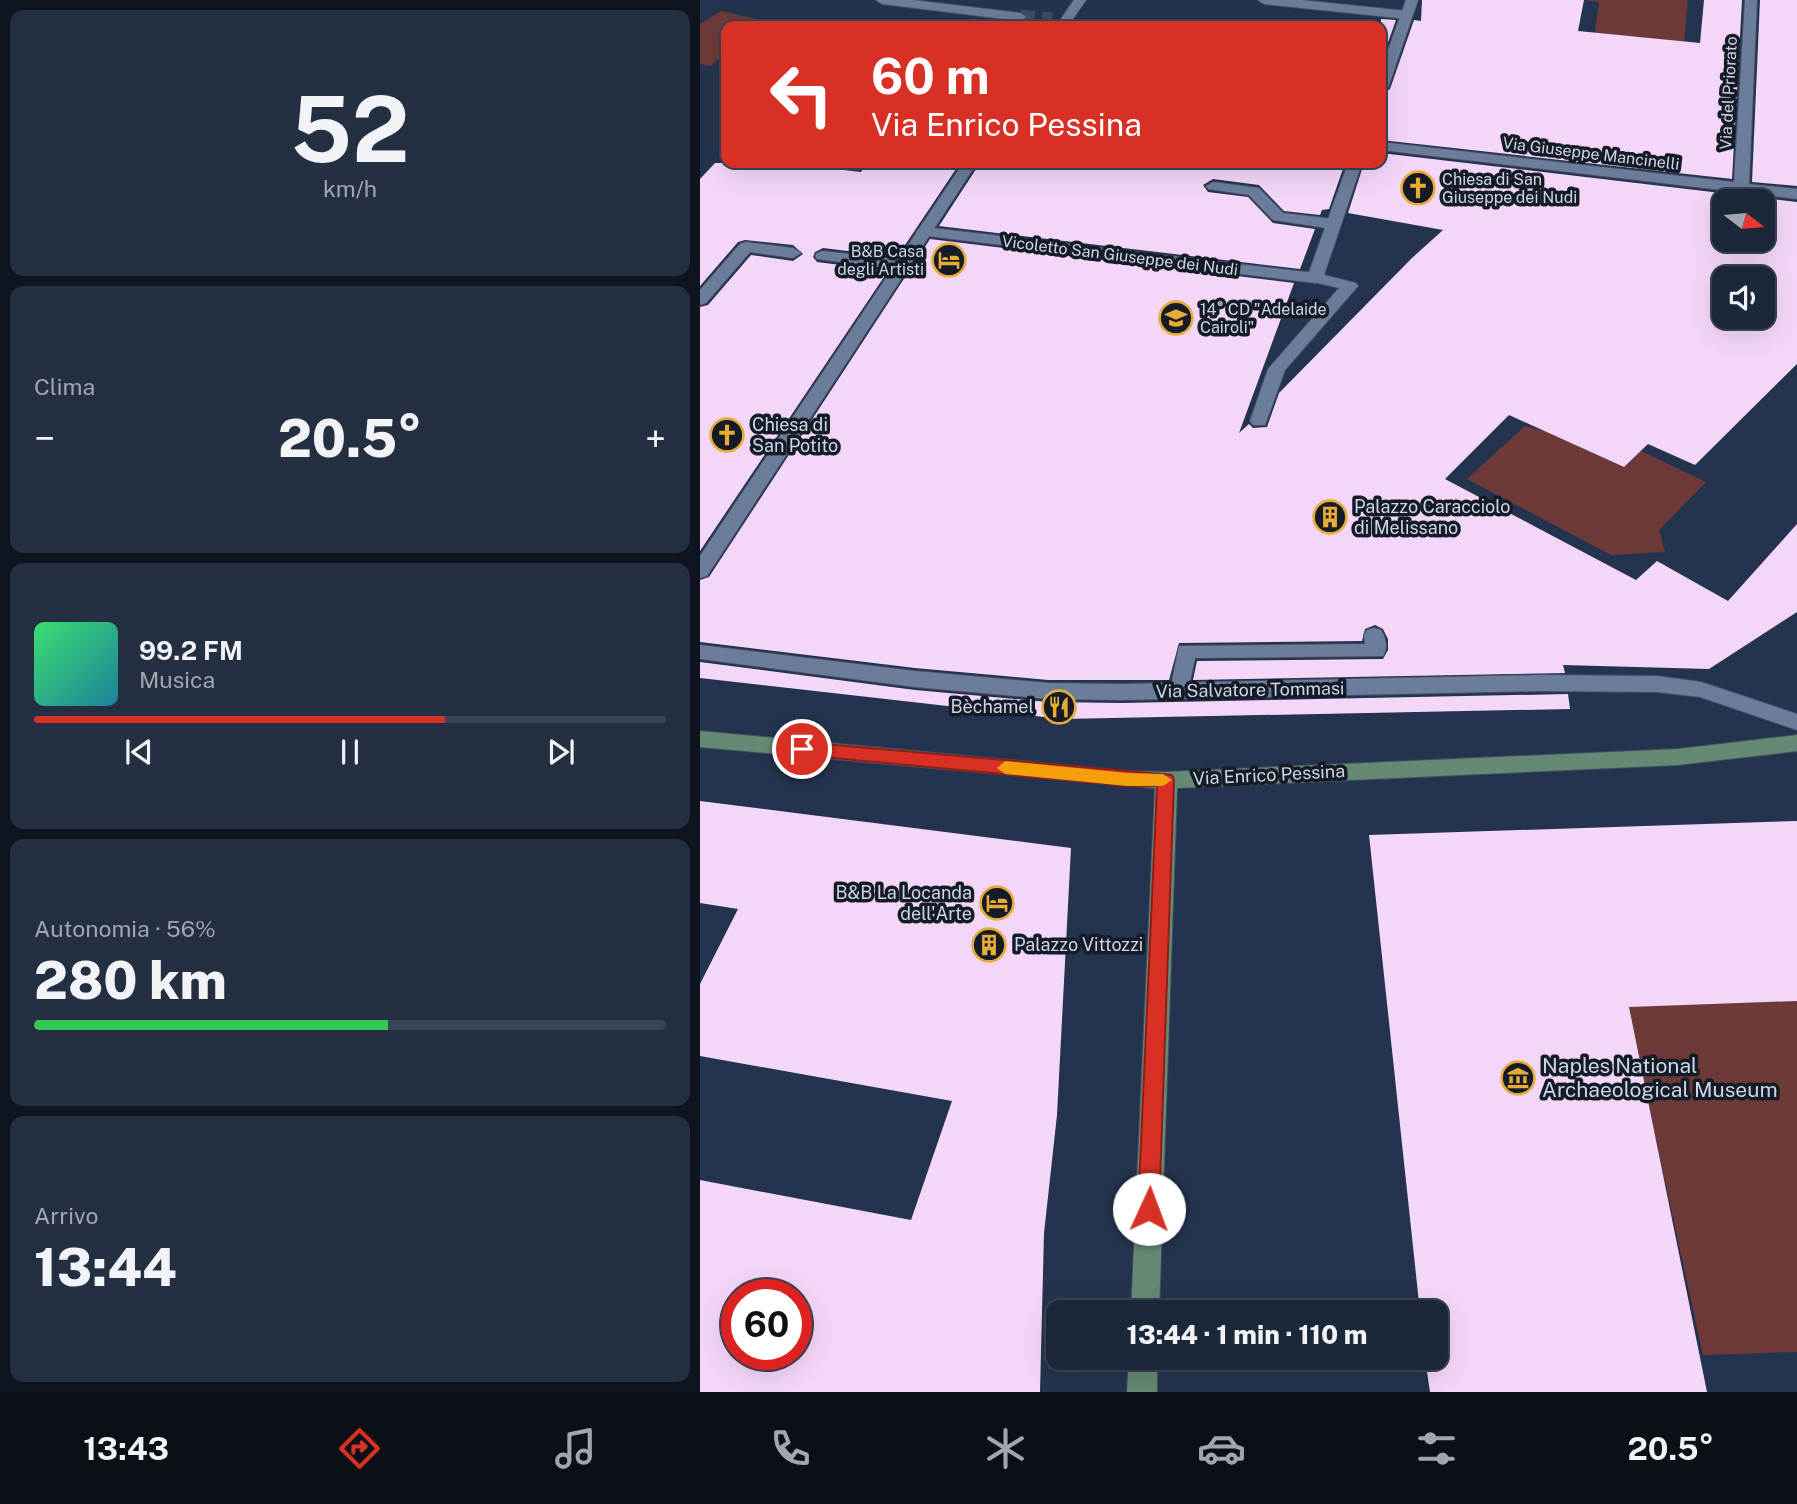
<!DOCTYPE html>
<html lang="it">
<head>
<meta charset="utf-8">
<style>
	body { margin:0; font-family:"Public Sans",sans-serif; background:#252f42; color:#f1f3f6; height:100vh; display:flex; flex-direction:column; font-size:26px; white-space:nowrap }
	* { box-sizing:border-box; margin:0 }
	p { font-size:23px; color:#a0a5af }
	.icon { flex:none; width:38px; height:38px; fill:none; stroke:currentColor; stroke-width:2; stroke-linecap:round; stroke-linejoin:round }
	.map { position:relative; flex:1; overflow:hidden }
	.drawer { display:flex; flex-direction:column; gap:10px; padding:10px; background:#0f1520; width:700px }
	.drawer>* { flex:none }
	.top-card { position:absolute; left:21px; top:21px; width:665px; height:147px; border-radius:14px; box-shadow:0 7px 28px #0002,0 0 0 2px #3a4454; background:#d93025; color:#fff; overflow:hidden }
	.needle { width:46px; rotate:106deg }
	.controls { position:absolute; left:1012px; top:189px; display:grid; gap:14px }
	.controls a { display:grid; place-items:center; width:63px; height:63px; border-radius:14px; background:#1c273a; box-shadow:0 7px 28px #0002,0 0 0 2px #3a4454; font-size:35px }
	.speed { position:absolute; left:21px; top:1279px; display:flex; gap:14px; font-size:35px; font-weight:700; text-align:center }
	.speed>* { display:grid; place-content:center; width:91px; height:91px; border-radius:50%; background:#1c273a; box-shadow:0 7px 28px #0002,0 0 0 2px #3a4454; line-height:1 }
	.speed .limit { border:10px solid #d22; background:#fff; color:#111 }
	.pin { position:absolute; display:grid; place-items:center; width:60px; height:60px; color:#fff; margin:-30px; border:4px solid #fff; border-radius:50%; box-shadow:0 2px 7px #0007 }
	.me { position:absolute; width:77px; margin:-38px; rotate:2deg; stroke-linejoin:round; filter:drop-shadow(0 0 5px #0008) }
	.turn { display:flex; align-items:center; gap:24px; height:147px; padding:0 35px; font-size:32px }
	.turn .icon { width:91px; height:91px; stroke-width:2.5 }
	.turn b { display:block; font-size:49px; line-height:60px }
	.big { font-size:52px; font-weight:800; line-height:1.1 }
	.drawer .card { flex:1; display:flex; flex-direction:column; justify-content:center; gap:10px; min-width:0; padding:0 24px; border-radius:14px; background:#252f42 }
	.drawer .dial { align-items:center; gap:0 }
	.dial b { font-size:91px; line-height:1 }
	.song { display:flex; align-items:center; gap:21px }
	.cover { width:84px; height:84px; border-radius:10px; background:linear-gradient(135deg,hsl(140 70% 55%),hsl(190 70% 35%)) }
	.played { height:7px; border-radius:4px; background:linear-gradient(90deg,#d93025 65%,#3a4454 65%) }
	.keys { display:flex; justify-content:space-around; direction:ltr }
	.heat { display:flex; justify-content:space-between; align-items:center; font-size:38px; direction:ltr }
	.charge { height:10px; border-radius:5px; background:linear-gradient(90deg,#34c759 56%,#3a4454 0) }
	.trip { position:absolute; left:346px; top:1300px; width:402px; height:70px; border-radius:14px; background:#1c273a; box-shadow:0 7px 28px #0002,0 0 0 2px #3a4454; font-weight:800; line-height:70px; text-align:center }
	.menu { display:flex; height:112px; justify-content:space-around; align-items:center; background:#0b1017; color:#a0a5af }
	.menu .icon { width:49px; height:49px }
	.menu .active { color:#d93025 }
	.menu b { font-size:32px; color:#f1f3f6 }
	main { display:flex; flex:1; min-height:0 }
	.map>svg:first-child { display:block }
	.green { fill:#6d3a39 }
	.building { fill:#f4d6f9; fill-rule:evenodd }
	.lines { fill:none; stroke-linecap:round; stroke-linejoin:round }
	.street-tunnel { stroke:#3e4c65; stroke-width:15; stroke-dasharray:15 7; stroke-linecap:butt }
	.lane-casing { stroke:#434f65; stroke-width:2 }
	.street-casing { stroke:#434f65; stroke-width:2 }
	.primary-casing { stroke:#434f65; stroke-width:2 }
	.lane { fill:#6c7d9b; fill-rule:evenodd }
	.street { fill:#6c7d9b; fill-rule:evenodd }
	.primary { fill:#658a73; fill-rule:evenodd }
	.route { fill:#d93025; stroke:#8d1f18; stroke-width:2 }
	.slow { fill:#f59e0b }
	.labels { text-anchor:middle; stroke-width:7; stroke-linejoin:round; paint-order:stroke }
	.far-street-label { font-size:16px; fill:#cbd5e5; stroke:#151c27 }
	.far-poi-label { font-size:16px; fill:#cbd5e5; stroke:#151c27; text-anchor:start }
	.poi-label { font-size:18px; fill:#cbd5e5; stroke:#151c27; text-anchor:start }
	.street-label { font-size:18px; fill:#cbd5e5; stroke:#151c27 }
	.near-poi-label { font-size:21px; fill:#cbd5e5; stroke:#151c27; text-anchor:start }
</style>
</head>
<body>
<main>
<section class="drawer">
<div class="card dial"><b>52</b><p>km/h</p></div>
<div class="card"><p>Clima</p>
<div class="heat"><a>−</a><b class="big">20.5°</b><a>+</a></div>
</div>
<div class="card">
<div class="song"><i class="cover"></i><div><b>99.2 FM</b><p>Musica</p></div></div>
<div class="played"></div>
<div class="keys"><svg class="icon" aria-label="previous" viewBox="0 0 24 24"><path d="M18 5L8 12l10 7zM5 5v14"/></svg><svg class="icon" aria-label="pause" viewBox="0 0 24 24"><path d="M8 5v14M16 5v14"/></svg><svg class="icon" aria-label="next" viewBox="0 0 24 24"><path d="M6 5l10 7-10 7zM19 5v14"/></svg></div>
</div>
<div class="card"><p>Autonomia · 56%</p><b class="big">280 km</b><div class="charge"></div></div>
<div class="card"><p>Arrivo</p><b class="big">13:44</b></div>
</section>
<div class="map">
<svg width="1097" height="1392" viewBox="0 0 1097 1392">
	<rect width="100%" height="100%" fill="#25344e"/>
	<!-- green -->
	<g class="green">
		<polygon points="884,0 988,0 984,42 895,33 899,2"/>
		<polygon points="21,11 61,20 55,26 26,26 26,53 11,66 0,64 0,24"/>
		<polygon points="825,426 847,432 924,467 941,451 1006,482 959,530 965,552 911,555 767,479"/>
		<polygon points="1097,1001 1097,1352 1003,1355 927,1006"/>
	</g>
	<!-- building -->
	<g class="building">
		<polygon points="722,0 884,0 878,31 1000,43 1004,0 1042,0 1032,179 681,140 681,95 690,89 714,20 721,21"/>
		<polygon points="1060,0 1097,0 1097,186 1052,182"/>
		<polygon points="681,19 696,20 681,62"/>
		<path d="M681 153 1097 202V364L995 465 948 444 924 467 809 415 745 479 936 580 957 561 1028 601 1097 524V612L1009 669 863 665 865 673 493 680 497 661 683 659 688 650V639L683 629 675 625 665 629 662 641 479 643 469 680H348L215 668 0 642V580L9 577 230 239 594 283 539 433 549 424 553 428 567 427 579 393 712 258 743 230 648 213 664 163H681ZM1024 201H1062V240H1024ZM1024 278H1062V317H1024Z"/>
		<polygon points="15,163 83,163 161,172 168,163 260,163 197,257 123,248 115,252 113,257 117,262 188,271 0,551 0,307 8,305 51,255 93,261 103,254 93,245 45,240 38,242 0,286 0,179"/>
		<polygon points="280,163 645,163 629,209 622,210 620,215 584,211 559,185 513,179 503,185 508,192 548,197 573,223 615,229 600,269 239,226"/>
		<polygon points="0,662 215,690 348,702 422,703 868,694 870,709 362,719 0,678"/>
		<path d="M0 801 371 848 357 1115 344 1233 340 1392H0V1180L211 1220 252 1101 0 1056V984L38 909 0 903ZM37 1295H96V1354H37Z"/>
		<polygon points="1097,821 1097,1001 929,1007 1007,1392 730,1392 725,1358 737,1358 737,1312 720,1312 669,835"/>
	</g>
	<g class="lines">
		<!-- street-tunnel -->
		<polyline class="street-tunnel" points="320,17 352,20"/>
		<defs>
			<g id="lane">
				<polygon points="558,0 601,0 707,11 713,15 707,19 564,4"/>
				<polygon points="513,182 559,188 583,213 633,219 641,224 633,229 573,220 549,195 508,189 506,186"/>
				<polygon points="224,227 615,273 623,278 615,283 219,235 216,232 219,229"/>
				<polygon points="46,242 93,248 101,253 93,258 50,252 6,303 0,305 0,290 40,244"/>
				<polygon points="123,251 202,260 210,265 202,270 117,259 115,256 117,253"/>
				<path d="M674 628 681 630C686 638 688 648 683 656L495 658 487 696 480 699 473 696 470 691 479 646 665 644 664 635 667 630Z"/>
			</g>
			<g id="street">
				<polygon points="176,0 213,0 320,13 326,17 320,21 182,4"/>
				<polygon points="374,0 386,0 368,26 356,26"/>
				<polygon points="706,0 718,0 688,88 681,92 681,69"/>
				<polygon points="1045,0 1057,0 1049,184 1097,189 1097,199 681,150 681,142 1034,182"/>
				<polygon points="263,163 277,163 7,576 0,578 0,556"/>
				<polygon points="648,163 662,163 624,275 656,283 658,286 585,370 565,425 553,425 550,421 568,369 639,288 609,281 607,278"/>
				<polygon points="0,645 215,671 348,683 422,684 842,675 957,676 1001,682 1097,714 1097,730 1000,697 957,692 842,691 422,700 348,699 215,687 0,659"/>
			</g>
			<g id="primary">
				<polygon points="0,731 427,771 466,772 978,749 1097,735 1097,751 978,765 477,788 459,1312 431,1312 455,788 0,747"/>
				<polygon points="429,1358 457,1358 457,1392 427,1392"/>
			</g>
		</defs>
		<!-- lane casing -->
		<use href="#lane" class="lane-casing"/>
		<!-- street casing -->
		<use href="#street" class="street-casing"/>
		<!-- primary casing -->
		<use href="#primary" class="primary-casing"/>
		<!-- lane -->
		<use href="#lane" class="lane"/>
		<!-- street -->
		<use href="#street" class="street"/>
		<!-- primary -->
		<use href="#primary" class="primary"/>
	</g>
	<!-- route -->
	<polygon class="route" points="102,742 472,775 474,780 459,1209 456,1216 449,1219 441,1216 438,1209 457,786 427,786 102,755 93,749"/>
	<!-- slow -->
	<polygon class="slow" points="305,761 427,773 463,774 472,780 463,786 427,786 305,774 297,768"/>
	<!-- icons -->
	<defs>
		<symbol id="church-ring" viewBox="-11 -11 22 22"><circle r="9.5" fill="#151c27" stroke="#e6ac36" stroke-width="1.5"/><path d="M-1.2-6h2.4v3.5h3.3v2.4h-3.3V6h-2.4V-.1h-3.3v-2.4h3.3Z" fill="#e6ac36"/></symbol>
		<symbol id="hotel-ring" viewBox="-11 -11 22 22"><circle r="9.5" fill="#151c27" stroke="#e6ac36" stroke-width="1.5"/><path d="M-6-4.5h1.5V1H6V5H4.5V3h-9V5H-6ZM-4 0a1.8 1.8 0 1 1 3.6 0ZM.5 0V-2.5h3Q6-2.5 6 0Z" fill="#e6ac36"/></symbol>
		<symbol id="school-ring" viewBox="-11 -11 22 22"><circle r="9.5" fill="#151c27" stroke="#e6ac36" stroke-width="1.5"/><path d="M0-5L7-2L0 1L-7-2ZM-4 1L0 2.5L4 1V4Q0 6-4 4Z" fill="#e6ac36"/></symbol>
		<symbol id="building-ring" viewBox="-11 -11 22 22"><circle r="9.5" fill="#151c27" stroke="#e6ac36" stroke-width="1.5"/><path d="M-4-6H4V6H1V3H-1V6H-4ZM-2.5-4.3h1.7v1.8h-1.7ZM.8-4.3h1.7v1.8H.8ZM-2.5-1h1.7V.8h-1.7ZM.8-1h1.7V.8H.8Z" fill="#e6ac36"/></symbol>
		<symbol id="restaurant-ring" viewBox="-11 -11 22 22"><circle r="9.5" fill="#151c27" stroke="#e6ac36" stroke-width="1.5"/><path d="M-5-6h1v4h1v-4h1v4h1v-4h1v5L-1.5 .5V6h-2V.5L-5-1ZM5-6V6H3V1.5H1.5Q1.5-4 5-6Z" fill="#e6ac36"/></symbol>
		<symbol id="museum-ring" viewBox="-11 -11 22 22"><circle r="9.5" fill="#151c27" stroke="#e6ac36" stroke-width="1.5"/><path d="M0-6L6-3V-2H-6V-3ZM-5-1h2V3h-2ZM-1-1h2V3h-2ZM3-1h2V3H3ZM-6 4H6V6H-6Z" fill="#e6ac36"/></symbol>
	</defs>
	<g fill-rule="evenodd">
		<use href="#church-ring" x="699" y="169" width="38" height="38"/>
		<use href="#hotel-ring" x="230" y="241" width="38" height="38"/>
		<use href="#school-ring" x="457" y="299" width="38" height="38"/>
		<use href="#church-ring" x="8" y="416" width="38" height="38"/>
		<use href="#building-ring" x="611" y="498" width="38" height="38"/>
		<use href="#restaurant-ring" x="340" y="688" width="38" height="38"/>
		<use href="#hotel-ring" x="278" y="884" width="38" height="38"/>
		<use href="#building-ring" x="270" y="926" width="38" height="38"/>
		<use href="#museum-ring" x="799" y="1059" width="38" height="38"/>
	</g>
	<g class="labels">
		<!-- far-street labels -->
		<g class="far-street-label">
			<text transform="translate(1028 93) rotate(-87)" y="6">Via del Priorato</text>
			<text transform="translate(891 153) rotate(7)" y="6">Via Giuseppe Mancinelli</text>
			<text transform="translate(420 255) rotate(7)" y="6">Vicoletto San Giuseppe dei Nudi</text>
		</g>
		<!-- far-poi labels -->
		<g class="far-poi-label">
			<text x="742" y="185">Chiesa di San<tspan x="742" dy="18">Giuseppe dei Nudi</tspan></text>
			<text x="224" y="257" text-anchor="end">B&amp;B Casa<tspan x="224" dy="18">degli Artisti</tspan></text>
			<text x="500" y="315">14° CD "Adelaide<tspan x="500" dy="18">Cairoli"</tspan></text>
		</g>
		<!-- poi labels -->
		<g class="poi-label">
			<text x="52" y="431">Chiesa di<tspan x="52" dy="21">San Potito</tspan></text>
			<text x="654" y="513">Palazzo Caracciolo<tspan x="654" dy="21">di Melissano</tspan></text>
			<text x="334" y="713" text-anchor="end">Bèchamel</text>
			<text x="272" y="899" text-anchor="end">B&amp;B La Locanda<tspan x="272" dy="21">dell'Arte</tspan></text>
			<text x="314" y="951">Palazzo Vittozzi</text>
		</g>
		<!-- street labels -->
		<g class="street-label">
			<text transform="translate(550 690) rotate(-1)" y="6">Via Salvatore Tommasi</text>
			<text transform="translate(569 775) rotate(-3)" y="6">Via Enrico Pessina</text>
		</g>
		<!-- near-poi labels -->
		<g class="near-poi-label">
			<text x="842" y="1073">Naples National<tspan x="842" dy="24">Archaeological Museum</tspan></text>
		</g>
	</g>
</svg>
<div class="controls">
<a><svg class="needle" viewBox="-14 -14 28 28"><path d="M0-13l5 13h-10z" fill="#e53935"/><path d="M0 13l5-13h-10z" fill="#a0a5af"/></svg></a>
<a><svg class="icon" aria-label="sound" viewBox="0 0 24 24"><path d="M4 9h4l5-4v14l-5-4H4zM17 9q2 3 0 6"/></svg></a>
</div>
<div class="speed"><div class="limit">60</div></div>
<div class="pin" style="left:102px;top:749px;background:#d93025"><svg class="icon" aria-label="arrive" viewBox="0 0 24 24"><path d="M6 21V4h12l-3 4 3 4H6"/></svg></div>
<svg class="me" style="left:449px;top:1209px" viewBox="-20 -20 40 40"><circle r="19" fill="#fff"/><path d="M0-13L10 11 0 6-10 11z" fill="#d93025"/></svg>
<div class="trip">13:44 · 1 min · 110 m</div>
<div class="top-card">
<div class="turn"><svg class="icon" aria-label="left" viewBox="0 0 24 24"><path d="M17 20v-9H6M10 6l-5 5 5 5"/></svg><div><b>60 m</b>Via Enrico Pessina</div></div>
</div>
</div>
</main>
<nav class="menu">
<b>13:43</b>
<svg class="icon active" aria-label="directions" viewBox="0 0 24 24"><path d="M12 3l9 9-9 9-9-9zM9 14v-3h6M13 9l2 2-2 2"/></svg>
<svg class="icon" aria-label="music" viewBox="0 0 24 24"><path d="M9 18V5l10-2v13"/><circle cx="6" cy="18" r="3"/><circle cx="16" cy="16" r="3"/></svg>
<svg class="icon" aria-label="phone" viewBox="0 0 24 24"><path d="M5 4h4l2 5-3 2q2 4 5 5l2-3 5 2v4C11 20 4 13 5 4z"/></svg>
<svg class="icon" aria-label="climate" viewBox="0 0 24 24"><path d="M12 3v18M4 7l16 10M4 17L20 7"/></svg>
<svg class="icon" aria-label="car" viewBox="0 0 24 24"><path d="M5 17H2v-5l4-1 3-4h7l3 4 3 1v5h-3M9 17h6M6 11h13"/><circle cx="7" cy="17" r="2"/><circle cx="17" cy="17" r="2"/></svg>
<svg class="icon" aria-label="filters" viewBox="0 0 24 24"><path d="M4 7h16M4 17h16"/><circle cx="9" cy="7" r="2"/><circle cx="15" cy="17" r="2"/></svg>
<b>20.5°</b>
</nav>
</body>
</html>
